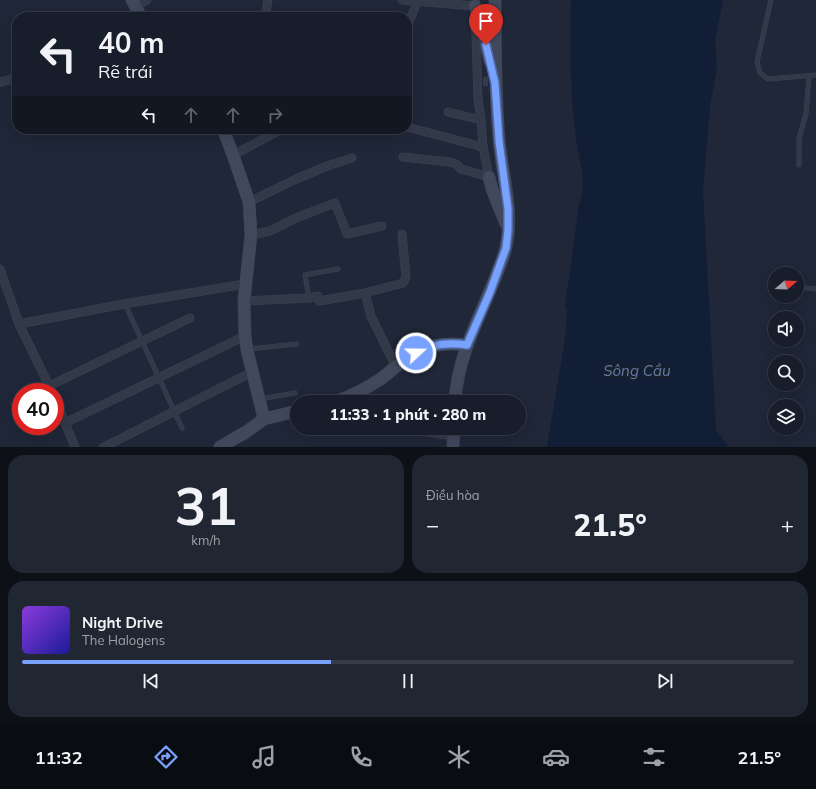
<!DOCTYPE html>
<html lang="vi">
<head>
<meta charset="utf-8">
<style>
	body { margin:0; font-family:Mulish,sans-serif; background:#202632; color:#f1f3f6; height:100vh; display:flex; flex-direction:column; font-size:15px; white-space:nowrap }
	* { box-sizing:border-box; margin:0 }
	p { font-size:13px; color:#9ea2a8 }
	.icon { flex:none; width:22px; height:22px; fill:none; stroke:currentColor; stroke-width:2; stroke-linecap:round; stroke-linejoin:round }
	.map { position:relative; height:447px; overflow:hidden }
	.sheet { display:flex; flex-direction:column; gap:8px; padding:8px; background:#0d1017; flex:1 }
	.sheet>* { flex:none }
	.guide { position:absolute; left:12px; top:12px; width:400px; height:122px; border-radius:16px; box-shadow:0 4px 16px #0002,0 0 0 1px #363b47; background:#171d2a; color:#f1f3f6; overflow:hidden }
	.needle { width:26px; rotate:71deg }
	.fabs { position:absolute; left:768px; top:267px; display:grid; gap:8px }
	.fabs a { display:grid; place-items:center; width:36px; height:36px; border-radius:50%; background:#171d2a; box-shadow:0 4px 16px #0002,0 0 0 1px #363b47; font-size:20px }
	.speed { position:absolute; left:12px; top:383px; display:flex; gap:8px; font-size:20px; font-weight:700; text-align:center }
	.speed>* { display:grid; place-content:center; width:52px; height:52px; border-radius:50%; background:#171d2a; box-shadow:0 4px 16px #0002,0 0 0 1px #363b47; line-height:1 }
	.speed .limit { border:6px solid #d22; background:#fff; color:#111 }
	.pin { position:absolute; display:grid; place-items:center; width:34px; height:34px; color:#fff; margin:-41px -17px; border-radius:50% 50% 50% 0; rotate:-45deg; box-shadow:0 0 4px #0007 }
	.pin .icon { rotate:45deg }
	.me { position:absolute; width:44px; margin:-22px; rotate:69deg; stroke-linejoin:round; filter:drop-shadow(0 0 3px #0008) }
	.turn { display:flex; align-items:center; gap:14px; height:84px; padding:0 20px; font-size:18px }
	.turn .icon { width:52px; height:52px; stroke-width:2.5 }
	.turn b { display:block; font-size:28px; line-height:34px }
	.lanes { display:flex; align-items:center; height:38px; padding:0 20px; background:#0003; justify-content:center; gap:20px; direction:ltr }
	.lanes .off { opacity:.35 }
	.big { font-size:30px; font-weight:800; line-height:1.1 }
	.sheet .card { flex:1; display:flex; flex-direction:column; justify-content:center; gap:6px; min-width:0; padding:0 14px; border-radius:16px; background:#202632 }
	.sheet .dial { align-items:center; gap:0 }
	.dial b { font-size:52px; line-height:1 }
	.song { display:flex; align-items:center; gap:12px }
	.cover { width:48px; height:48px; border-radius:6px; background:linear-gradient(135deg,hsl(270 70% 55%),hsl(240 70% 35%)) }
	.played { height:4px; border-radius:2px; background:linear-gradient(90deg,#79a1fe 40%,#363b47 40%) }
	.keys { display:flex; justify-content:space-around; direction:ltr }
	.heat { display:flex; justify-content:space-between; align-items:center; font-size:22px; direction:ltr }
	.sheet .tiles { flex:1; display:grid; gap:8px; grid-template-columns:1fr 1fr }
	.card:last-child { grid-column:span 2 }
	.trip { position:absolute; left:290px; top:395px; width:236px; height:40px; border-radius:20px; background:#171d2a; box-shadow:0 4px 16px #0002,0 0 0 1px #363b47; font-weight:800; line-height:40px; text-align:center }
	.dock { display:flex; height:64px; justify-content:space-around; align-items:center; background:#090c11; color:#9ea2a8 }
	.dock .icon { width:28px; height:28px }
	.dock .on { color:#79a1fe }
	.dock b { font-size:18px; color:#f1f3f6 }
	.map>svg:first-child { display:block }
	.water { fill:#121e35 }
	.building { fill:#303b4f }
	.lines { fill:none; stroke-linecap:round; stroke-linejoin:round }
	.lane-casing { stroke:#3c4352; stroke-width:5 }
	.street-casing { stroke:#3c4352; stroke-width:9 }
	.secondary-casing { stroke:#3c4352; stroke-width:13 }
	.lane { stroke:#323948; stroke-width:4 }
	.street { stroke:#323948; stroke-width:8 }
	.secondary { stroke:#40485c; stroke-width:12 }
	.route-casing { stroke:#4f69a5; stroke-width:10 }
	.route { stroke:#79a1fe; stroke-width:7 }
	.labels { text-anchor:middle; stroke-width:4; stroke-linejoin:round; paint-order:stroke }
	.water-label { font-size:15px; font-style:italic; fill:#637aa7; stroke:#181f2d }
</style>
</head>
<body>
<div class="map">
<svg width="816" height="447" viewBox="0 0 816 447">
	<rect width="100%" height="100%" fill="#1f2738"/>
	<!-- water -->
	<path class="water" d="M571 0H723L715 42 717 68 710 106 703 192 716 430 729 447H547L566 332 567 308 565 307 579 204C588 182 580 166 577 144 575 133 574 121 573 110 570 74 570 37 571 0Z"/>
	<!-- building -->
	<polygon class="building" points="488,76 488,86 483,86 483,77"/>
	<g class="lines">
		<defs>
			<g id="lane">
				<polyline points="771,0 757,62 760,73 768,79 816,75"/>
				<polyline points="799,165 799,138 806,114 809,76"/>
				<polyline points="797,287 816,289"/>
				<polyline points="309,298 305,275 338,269"/>
				<polyline points="125,304 182,428"/>
				<polyline points="249,349 297,344"/>
				<polyline points="260,399 295,393"/>
			</g>
			<g id="street">
				<polyline points="402,0 475,6"/>
				<polyline points="135,7 147,0"/>
				<polyline points="265,17 268,0"/>
				<polyline points="286,17 299,17"/>
				<polyline points="407,27 417,2"/>
				<polyline points="0,82 17,78"/>
				<polyline points="448,112 481,120"/>
				<polyline points="407,127 483,147"/>
				<polyline points="233,155 282,129"/>
				<polyline points="403,157 450,162 456,164 461,169 489,177 483,147 481,120 478,99 475,0"/>
				<polyline points="249,202 294,180 327,166 352,158"/>
				<polyline points="251,235 270,231 296,218 335,203 347,234 382,226"/>
				<polyline points="0,269 19,324 52,392"/>
				<polyline points="365,293 371,316 396,367"/>
				<polyline points="244,301 309,298 318,296 319,301 365,293 403,283 406,277 402,234"/>
				<polyline points="19,324 124,304 245,284"/>
				<polyline points="49,386 190,318"/>
				<polyline points="55,399 75,447"/>
				<polyline points="65,423 245,336"/>
				<polyline points="409,429 454,436"/>
				<polyline points="104,447 252,372"/>
			</g>
			<g id="secondary">
				<polyline points="132,0 141,17"/>
				<polyline points="475,6 480,19 490,61"/>
				<polyline points="223,129 233,155 249,202 251,235 244,301 245,336 247,350 264,419"/>
				<polyline points="489,177 492,189 506,224"/>
				<path d="M335 402C351 396 368 388 382 378 390 372 397 365 406 359 424 345 445 342 467 345"/>
				<path d="M455 402C457 357 480 317 496 276 499 267 504 257 506 247 514 211 502 175 499 139 495 93 495 47 495 0"/>
				<polyline points="220,447 246,432 264,419 297,411"/>
				<polyline points="453,447 454,428"/>
			</g>
		</defs>
		<!-- lane casing -->
		<use href="#lane" class="lane-casing"/>
		<!-- street casing -->
		<use href="#street" class="street-casing"/>
		<!-- secondary casing -->
		<use href="#secondary" class="secondary-casing"/>
		<!-- lane -->
		<use href="#lane" class="lane"/>
		<!-- street -->
		<use href="#street" class="street"/>
		<!-- secondary -->
		<use href="#secondary" class="secondary"/>
	</g>
	<g class="lines">
		<defs>
			<path id="route" d="M416 353C432 344 449 342 467 345L490 292 506 248 508 230V209L499 141 495 83 486 45"/>
		</defs>
		<!-- route casing -->
		<use href="#route" class="route-casing"/>
		<!-- route -->
		<use href="#route" class="route"/>
	</g>
	<g class="labels">
		<!-- water labels -->
		<g class="water-label">
			<text x="637" y="376">Sông Cầu</text>
		</g>
	</g>
</svg>
<div class="fabs">
<a><svg class="needle" viewBox="-14 -14 28 28"><path d="M0-13l5 13h-10z" fill="#e53935"/><path d="M0 13l5-13h-10z" fill="#9ea2a8"/></svg></a>
<a><svg class="icon" aria-label="sound" viewBox="0 0 24 24"><path d="M4 9h4l5-4v14l-5-4H4zM17 9q2 3 0 6"/></svg></a>
<a><svg class="icon" aria-label="search" viewBox="0 0 24 24"><circle cx="10" cy="10" r="6"/><path d="M15 15l6 6"/></svg></a>
<a><svg class="icon" aria-label="layers" viewBox="0 0 24 24"><path d="M12 4l9 5-9 5-9-5zM3 14l9 5 9-5"/></svg></a>
</div>
<div class="speed"><div class="limit">40</div></div>
<div class="pin" style="left:486px;top:45px;background:#d93025"><svg class="icon" aria-label="arrive" viewBox="0 0 24 24"><path d="M6 21V4h12l-3 4 3 4H6"/></svg></div>
<svg class="me" style="left:416px;top:353px" viewBox="-20 -20 40 40"><circle r="17" fill="#79a1fe" stroke="#fff" stroke-width="3"/><path d="M0-11L8 9 0 5-8 9z" fill="#fff"/></svg>
<div class="trip">11:33 · 1 phút · 280 m</div>
<div class="guide">
<div class="turn"><svg class="icon" aria-label="left" viewBox="0 0 24 24"><path d="M17 20v-9H6M10 6l-5 5 5 5"/></svg><div><b>40 m</b>Rẽ trái</div></div>
<div class="lanes"><svg class="icon" aria-label="left" viewBox="0 0 24 24"><path d="M17 20v-9H6M10 6l-5 5 5 5"/></svg><svg class="icon off" aria-label="ahead" viewBox="0 0 24 24"><path d="M12 20V5M6 11l6-6 6 6"/></svg><svg class="icon off" aria-label="ahead" viewBox="0 0 24 24"><path d="M12 20V5M6 11l6-6 6 6"/></svg><svg class="icon off" aria-label="right" viewBox="0 0 24 24"><path d="M7 20v-9h11M14 6l5 5-5 5"/></svg></div>
</div>
</div>
<section class="sheet">
<div class="tiles">
<div class="card dial"><b>31</b><p>km/h</p></div>
<div class="card"><p>Điều hòa</p>
<div class="heat"><a>−</a><b class="big">21.5°</b><a>+</a></div>
</div>
<div class="card">
<div class="song"><i class="cover"></i><div><b>Night Drive</b><p>The Halogens</p></div></div>
<div class="played"></div>
<div class="keys"><svg class="icon" aria-label="previous" viewBox="0 0 24 24"><path d="M18 5L8 12l10 7zM5 5v14"/></svg><svg class="icon" aria-label="pause" viewBox="0 0 24 24"><path d="M8 5v14M16 5v14"/></svg><svg class="icon" aria-label="next" viewBox="0 0 24 24"><path d="M6 5l10 7-10 7zM19 5v14"/></svg></div>
</div>
</div>
</section>
<nav class="dock">
<b>11:32</b>
<svg class="icon on" aria-label="directions" viewBox="0 0 24 24"><path d="M12 3l9 9-9 9-9-9zM9 14v-3h6M13 9l2 2-2 2"/></svg>
<svg class="icon" aria-label="music" viewBox="0 0 24 24"><path d="M9 18V5l10-2v13"/><circle cx="6" cy="18" r="3"/><circle cx="16" cy="16" r="3"/></svg>
<svg class="icon" aria-label="phone" viewBox="0 0 24 24"><path d="M5 4h4l2 5-3 2q2 4 5 5l2-3 5 2v4C11 20 4 13 5 4z"/></svg>
<svg class="icon" aria-label="climate" viewBox="0 0 24 24"><path d="M12 3v18M4 7l16 10M4 17L20 7"/></svg>
<svg class="icon" aria-label="car" viewBox="0 0 24 24"><path d="M5 17H2v-5l4-1 3-4h7l3 4 3 1v5h-3M9 17h6M6 11h13"/><circle cx="7" cy="17" r="2"/><circle cx="17" cy="17" r="2"/></svg>
<svg class="icon" aria-label="filters" viewBox="0 0 24 24"><path d="M4 7h16M4 17h16"/><circle cx="9" cy="7" r="2"/><circle cx="15" cy="17" r="2"/></svg>
<b>21.5°</b>
</nav>
</body>
</html>
